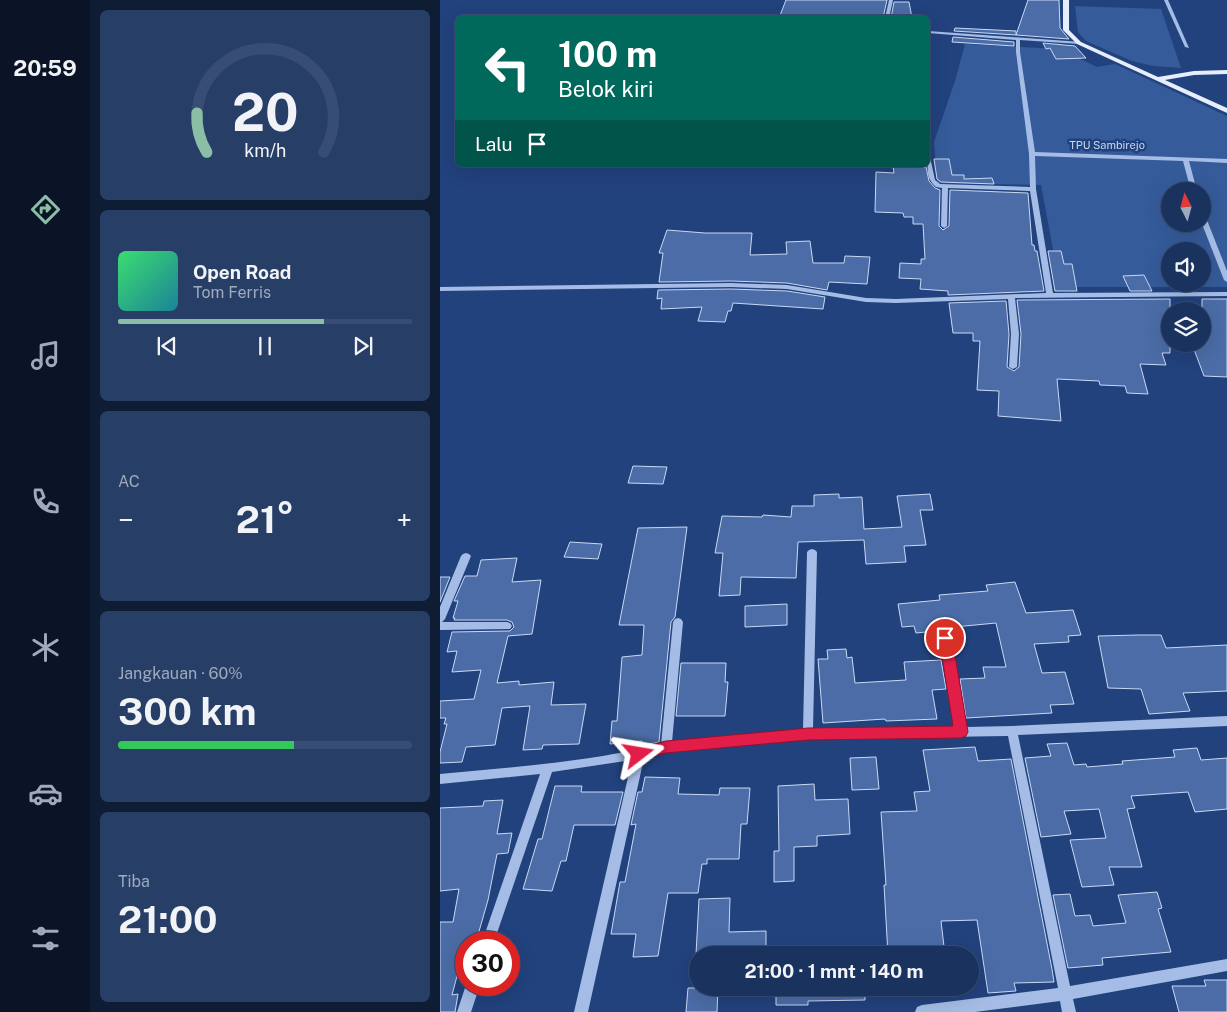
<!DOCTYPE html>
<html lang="id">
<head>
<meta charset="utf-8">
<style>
	body { margin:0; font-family:"Public Sans",sans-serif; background:#273e67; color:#f1f3f6; height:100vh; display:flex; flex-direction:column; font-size:19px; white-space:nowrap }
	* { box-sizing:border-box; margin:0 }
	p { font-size:16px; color:#9faabc }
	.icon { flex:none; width:28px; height:28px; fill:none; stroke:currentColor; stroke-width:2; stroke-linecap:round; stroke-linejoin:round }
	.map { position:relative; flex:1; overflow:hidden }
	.side { display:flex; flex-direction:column; gap:10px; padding:10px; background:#0e1c34; width:350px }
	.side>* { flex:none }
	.banner { position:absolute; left:15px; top:15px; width:475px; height:152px; border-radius:8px; box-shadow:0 5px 20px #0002,0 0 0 1px #384d73; background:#00695c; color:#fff; overflow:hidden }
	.needle { width:32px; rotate:354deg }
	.controls { position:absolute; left:721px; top:182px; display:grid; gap:10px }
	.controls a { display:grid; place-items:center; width:50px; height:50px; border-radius:50%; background:#1a325e; box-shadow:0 5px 20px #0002,0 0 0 1px #384d73; font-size:25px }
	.speed { position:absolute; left:15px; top:931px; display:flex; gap:10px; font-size:25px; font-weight:700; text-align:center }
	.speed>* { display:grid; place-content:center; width:65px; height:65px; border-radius:50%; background:#1a325e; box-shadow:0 5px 20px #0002,0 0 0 1px #384d73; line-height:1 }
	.speed .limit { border:8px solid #d22; background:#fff; color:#111 }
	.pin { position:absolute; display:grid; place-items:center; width:42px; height:42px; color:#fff; margin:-21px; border:2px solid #fff; border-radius:50%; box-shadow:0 1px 5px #0007 }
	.me { position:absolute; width:55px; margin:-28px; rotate:76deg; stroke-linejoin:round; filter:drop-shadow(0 0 4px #0008) }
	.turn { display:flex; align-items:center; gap:18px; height:105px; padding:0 20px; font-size:22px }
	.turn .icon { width:65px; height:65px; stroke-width:2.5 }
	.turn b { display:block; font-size:35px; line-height:42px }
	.then { display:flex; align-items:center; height:48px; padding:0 20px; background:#0003; gap:10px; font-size:19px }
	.big { font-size:38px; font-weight:700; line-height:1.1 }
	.side .tile { flex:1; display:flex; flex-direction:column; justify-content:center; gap:8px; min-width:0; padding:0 18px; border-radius:8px; background:#273e67 }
	.side .dial { align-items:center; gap:0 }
	.dial svg { height:130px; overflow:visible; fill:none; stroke:#384d73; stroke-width:7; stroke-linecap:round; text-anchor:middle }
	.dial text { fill:#f1f3f6; stroke:none }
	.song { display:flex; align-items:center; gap:15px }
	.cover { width:60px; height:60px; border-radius:8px; background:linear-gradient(135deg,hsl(140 70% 55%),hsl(190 70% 35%)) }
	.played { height:5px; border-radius:2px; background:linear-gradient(90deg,#8abfa5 70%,#384d73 70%) }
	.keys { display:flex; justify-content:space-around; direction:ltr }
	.heat { display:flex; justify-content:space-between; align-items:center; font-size:28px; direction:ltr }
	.charge { height:8px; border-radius:4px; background:linear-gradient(90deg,#34c759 60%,#384d73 0) }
	.trip { position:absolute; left:249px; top:946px; width:290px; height:50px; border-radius:25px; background:#1a325e; box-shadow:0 5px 20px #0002,0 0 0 1px #384d73; font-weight:700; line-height:50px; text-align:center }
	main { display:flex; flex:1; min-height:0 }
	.tabs { display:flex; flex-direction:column; width:90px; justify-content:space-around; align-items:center; background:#0a1426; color:#9faabc }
	.tabs .icon { width:35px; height:35px }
	.tabs .current { color:#8abfa5 }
	.tabs b { font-size:22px; color:#f1f3f6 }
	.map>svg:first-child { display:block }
	.green { fill:#355b9a; fill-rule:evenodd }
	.building { fill:#4b6ca6; stroke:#c9d9f5 }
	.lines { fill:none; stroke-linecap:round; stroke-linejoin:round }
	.minor { fill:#a5bde6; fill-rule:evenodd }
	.major { fill:#e6edfd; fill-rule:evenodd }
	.route { fill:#e11d48; stroke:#92132f }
	.labels { text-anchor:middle; stroke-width:5; stroke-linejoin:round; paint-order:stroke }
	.far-park-label { font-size:11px; fill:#c9d9f5; stroke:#22427d }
</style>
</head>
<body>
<main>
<nav class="tabs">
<b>20:59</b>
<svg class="icon current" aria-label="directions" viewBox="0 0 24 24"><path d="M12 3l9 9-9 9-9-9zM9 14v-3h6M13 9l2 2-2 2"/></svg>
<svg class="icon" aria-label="music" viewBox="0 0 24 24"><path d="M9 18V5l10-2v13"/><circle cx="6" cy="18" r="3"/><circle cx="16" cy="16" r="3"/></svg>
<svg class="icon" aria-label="phone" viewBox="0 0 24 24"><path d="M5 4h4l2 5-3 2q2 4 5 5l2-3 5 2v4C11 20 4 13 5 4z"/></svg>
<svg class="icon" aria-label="climate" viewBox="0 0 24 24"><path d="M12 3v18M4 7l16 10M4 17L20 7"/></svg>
<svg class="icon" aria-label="car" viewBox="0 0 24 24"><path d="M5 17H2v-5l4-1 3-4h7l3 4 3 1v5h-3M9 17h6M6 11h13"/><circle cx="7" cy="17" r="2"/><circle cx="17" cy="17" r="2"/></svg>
<svg class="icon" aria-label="filters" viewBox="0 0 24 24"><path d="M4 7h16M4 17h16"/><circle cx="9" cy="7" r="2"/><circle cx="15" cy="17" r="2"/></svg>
</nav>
<section class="side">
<div class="tile dial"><svg viewBox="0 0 100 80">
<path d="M14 69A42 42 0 1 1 86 69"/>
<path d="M14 69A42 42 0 0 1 8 45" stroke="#8abfa5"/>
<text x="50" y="56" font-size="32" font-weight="700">20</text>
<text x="50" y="72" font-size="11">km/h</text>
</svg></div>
<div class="tile">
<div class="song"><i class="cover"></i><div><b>Open Road</b><p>Tom Ferris</p></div></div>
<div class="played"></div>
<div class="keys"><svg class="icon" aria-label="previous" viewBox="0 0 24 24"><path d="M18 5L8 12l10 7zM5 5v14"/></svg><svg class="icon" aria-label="pause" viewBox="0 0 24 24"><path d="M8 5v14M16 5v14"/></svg><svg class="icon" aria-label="next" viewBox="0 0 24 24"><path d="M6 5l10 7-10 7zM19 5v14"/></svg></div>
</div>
<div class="tile"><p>AC</p>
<div class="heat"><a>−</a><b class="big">21°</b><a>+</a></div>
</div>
<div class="tile"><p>Jangkauan · 60%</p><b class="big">300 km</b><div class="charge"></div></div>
<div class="tile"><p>Tiba</p><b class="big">21:00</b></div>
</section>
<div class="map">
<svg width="787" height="1012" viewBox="0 0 787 1012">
	<rect width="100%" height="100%" fill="#22427d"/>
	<!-- green -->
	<g class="green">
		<polygon points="635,6 721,9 741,68 713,66 692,61 646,41 638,32"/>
		<path d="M525 44 620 49 657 67 675 64 787 116V287H620L601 185 497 183 494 142 515 81ZM730 191H762V224H730ZM730 251H762V284H730Z"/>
	</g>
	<!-- building -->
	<g class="building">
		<polygon points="346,0 447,0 443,18 339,18"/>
		<polygon points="588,0 619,0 620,28 629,39 576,35"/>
		<polygon points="454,2 469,2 472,18 451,18"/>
		<polygon points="515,28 576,31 576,35 514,31"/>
		<polygon points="513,37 574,42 574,46 512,42"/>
		<polygon points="603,43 635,46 646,58 616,59 610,48 606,49"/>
		<polygon points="494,159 509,159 512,175 524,175 524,179 552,178 554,184 501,182 497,179"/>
		<polygon points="453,166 486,167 489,181 495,188 500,190 499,226 503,230 509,226 510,190 588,193 592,245 594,245 595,251 597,251 604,291 508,295 508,291 480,289 481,279 459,278 460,263 481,264 481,259 485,259 483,224 473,224 473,217 464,217 463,213 435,212 436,172 454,173"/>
		<polygon points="227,230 265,233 312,233 310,255 347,254 346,242 370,241 373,263 404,263 405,256 430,257 427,284 389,282 387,290 347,283 291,281 219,282 223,253 219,253"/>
		<polygon points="608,251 621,251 624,264 632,264 637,291 615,291"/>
		<polygon points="704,275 712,291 690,291 683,276"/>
		<polygon points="291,289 347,291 385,297 383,309 293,303 291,311 288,311 285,322 258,321 262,307 221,309 222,298 217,299 218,290"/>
		<polygon points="730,299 730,353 722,353 726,365 700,364 708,394 687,393 685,386 660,385 659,381 617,379 621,421 558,416 559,391 537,390 540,341 533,341 533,333 513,333 509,303 566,301 569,334 567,367 574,371 579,367 581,334 577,300"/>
		<polygon points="762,299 787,299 787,377 764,376 752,344 762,344"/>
		<polygon points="193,466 227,467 223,484 188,483"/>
		<polygon points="399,494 399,498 422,497 424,529 462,527 457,496 490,494 493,510 480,510 486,545 464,546 466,562 426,564 424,540 358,542 356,578 301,577 300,595 279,596 283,553 275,553 282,516 322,517 323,515 351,517 352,506 374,506 374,495"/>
		<polygon points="247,527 235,617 231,622 219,742 201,746 202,741 170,744 172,721 177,721 182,657 202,655 204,625 179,625 198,528"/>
		<polygon points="130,542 162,544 158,559 124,557"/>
		<polygon points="77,558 72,582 101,580 92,634 68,636 57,683 79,681 79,685 114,682 111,705 146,704 139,744 103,745 102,749 83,750 90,706 62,708 55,745 26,747 22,762 0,763 0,752 7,724 4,724 6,718 0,718 0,701 34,699 41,670 12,672 17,651 7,652 12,632 70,631 74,627 72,622 67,620 14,620 15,618 13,618 18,601 14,601 25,576 37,576 41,560"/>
		<polygon points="0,577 10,577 0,602"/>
		<polygon points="575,582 586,613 633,610 641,635 628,636 629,642 594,644 602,673 625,672 634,704 610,705 612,713 526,718 520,679 545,678 543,667 566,667 556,623 504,628 505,630 476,633 474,626 462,627 458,604 500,600 499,595 548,591 546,585"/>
		<polygon points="347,604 347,625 305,627 305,606"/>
		<polygon points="698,635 721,635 726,648 787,645 787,691 743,693 750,711 709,714 701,689 668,688 658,636"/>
		<polygon points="406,649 407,658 412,657 415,683 466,680 464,662 501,660 506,689 492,690 497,719 446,721 445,719 383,723 378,659 388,659 387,650"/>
		<polygon points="241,663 286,663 285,682 288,682 285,716 236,716"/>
		<polygon points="627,743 634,765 646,764 647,767 683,764 682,761 735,757 733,750 757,748 761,760 787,758 787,809 755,812 748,792 691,796 695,808 687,809 702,867 669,867 674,885 642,887 630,840 666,838 659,809 624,811 631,834 601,837 585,758 611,756 607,744"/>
		<polygon points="535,747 538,761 571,759 612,969 614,982 574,983 576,991 548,993 537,920 501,921 505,955 448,955 444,885 446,885 441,812 477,811 474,792 490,791 483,750"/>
		<polygon points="436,757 439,789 412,790 410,758"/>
		<polygon points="205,777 240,778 238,794 279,795 280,788 310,788 307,824 301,824 299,859 267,859 267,864 262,864 258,893 228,893 218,956 193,957 196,934 171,934 180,882 185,882 196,824 191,825 198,792 202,792"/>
		<polygon points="374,784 375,800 408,799 410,834 377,836 377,846 354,847 354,881 334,882 334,851 339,851 338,786"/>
		<polygon points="115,786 142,786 141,792 183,792 175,825 134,825 126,861 121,861 112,891 83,889 98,839 102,839"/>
		<polygon points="63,800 57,834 72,833 68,853 57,854 48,900 36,942 26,942 12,995 18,994 15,1012 0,1012 0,922 13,922 19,889 0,891 0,808 43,806 44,801"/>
		<polygon points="717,892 722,908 718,909 731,952 662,958 663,965 628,968 613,895 630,894 635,916 650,915 653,926 686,923 678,895"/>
		<polygon points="290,898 289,932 326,931 326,955 291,955 291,952 256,954 259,899"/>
		<polygon points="764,980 787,980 787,1012 739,1012 732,986 766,986"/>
		<polygon points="248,988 278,988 277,1012 246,1012"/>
		<polygon points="336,988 425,988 425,1000 368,1001 368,1005 336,1005"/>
	</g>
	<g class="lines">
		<!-- minor -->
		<g class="minor">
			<polygon points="449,0 453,0 449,18 445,18"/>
			<polygon points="724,0 728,0 749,48 745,47"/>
			<path d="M488 31 641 42 639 44 580 40V52L595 152 787 159V163L749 161 757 191H751L743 161 595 156 596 189 613 293 787 292V296L575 298 579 334 577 367 573 369 569 367 571 334 568 299 456 303 426 302 347 289 291 287 0 291V287L291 283 347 285 426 298 456 299 606 293 590 191 508 188 507 226 504 228 501 226 502 188 496 187C485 177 488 169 488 156L490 157 495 180 500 184 590 187 589 154 576 52V40L488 33Z"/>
			<polygon points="762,213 765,215 787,271 787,282 784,280 762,224"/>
			<path d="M372 549 375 550 377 552 373 729 515 727 500 638 501 635 505 634 509 635 510 638 526 727 572 726 787 716V726L578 735 630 986 787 959V971L633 999 636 1012H622L620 1001 535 1012H475L477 1007 482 1005 618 988 568 736 368 739 226 752 204 758 148 1012H134L192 760 112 772 54 942H42L100 774 0 784V774C74 767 149 762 221 744L233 622 235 619 238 618 241 619 243 622 232 742 363 730 367 552 369 550Z"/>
			<polygon points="26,553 29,554 31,556 5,619 2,622 67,622 70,623 72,626 70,629 0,630 0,607 21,556 23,554"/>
			<polygon points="26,985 40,985 31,1012 17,1012"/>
		</g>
		<!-- major -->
		<polygon class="major" points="623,0 629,0 629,30 641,42 718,77 754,71 787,70 787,74 754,75 725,80 787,108 787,113 637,44 623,30"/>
	</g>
	<!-- route -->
	<polygon class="route" points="505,633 510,634 512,638 528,732 526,736 521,738 368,740 226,753 199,760 194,758 192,754 194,749 226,741 368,728 513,726 499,638 501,634"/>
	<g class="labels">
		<!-- far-park labels -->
		<g class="far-park-label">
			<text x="667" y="149">TPU Sambirejo</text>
		</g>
	</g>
</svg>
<div class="controls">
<a><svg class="needle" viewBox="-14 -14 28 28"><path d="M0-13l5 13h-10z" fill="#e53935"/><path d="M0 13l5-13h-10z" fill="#9faabc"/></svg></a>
<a><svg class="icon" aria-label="sound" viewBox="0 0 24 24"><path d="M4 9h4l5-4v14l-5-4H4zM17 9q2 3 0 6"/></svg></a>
<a><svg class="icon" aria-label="layers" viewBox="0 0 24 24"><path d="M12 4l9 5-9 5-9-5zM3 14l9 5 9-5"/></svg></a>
</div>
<div class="speed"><div class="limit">30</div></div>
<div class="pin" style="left:505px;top:638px;background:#d93025"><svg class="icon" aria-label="arrive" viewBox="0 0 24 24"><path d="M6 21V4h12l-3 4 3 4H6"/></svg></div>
<svg class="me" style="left:199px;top:754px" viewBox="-20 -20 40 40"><path d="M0-17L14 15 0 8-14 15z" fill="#e11d48" stroke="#fff" stroke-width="4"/></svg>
<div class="trip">21:00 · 1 mnt · 140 m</div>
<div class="banner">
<div class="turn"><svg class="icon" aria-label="left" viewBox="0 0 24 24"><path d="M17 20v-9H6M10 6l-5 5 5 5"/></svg><div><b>100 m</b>Belok kiri</div></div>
<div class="then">Lalu<svg class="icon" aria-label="arrive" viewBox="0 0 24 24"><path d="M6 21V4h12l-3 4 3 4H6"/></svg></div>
</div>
</div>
</main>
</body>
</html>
